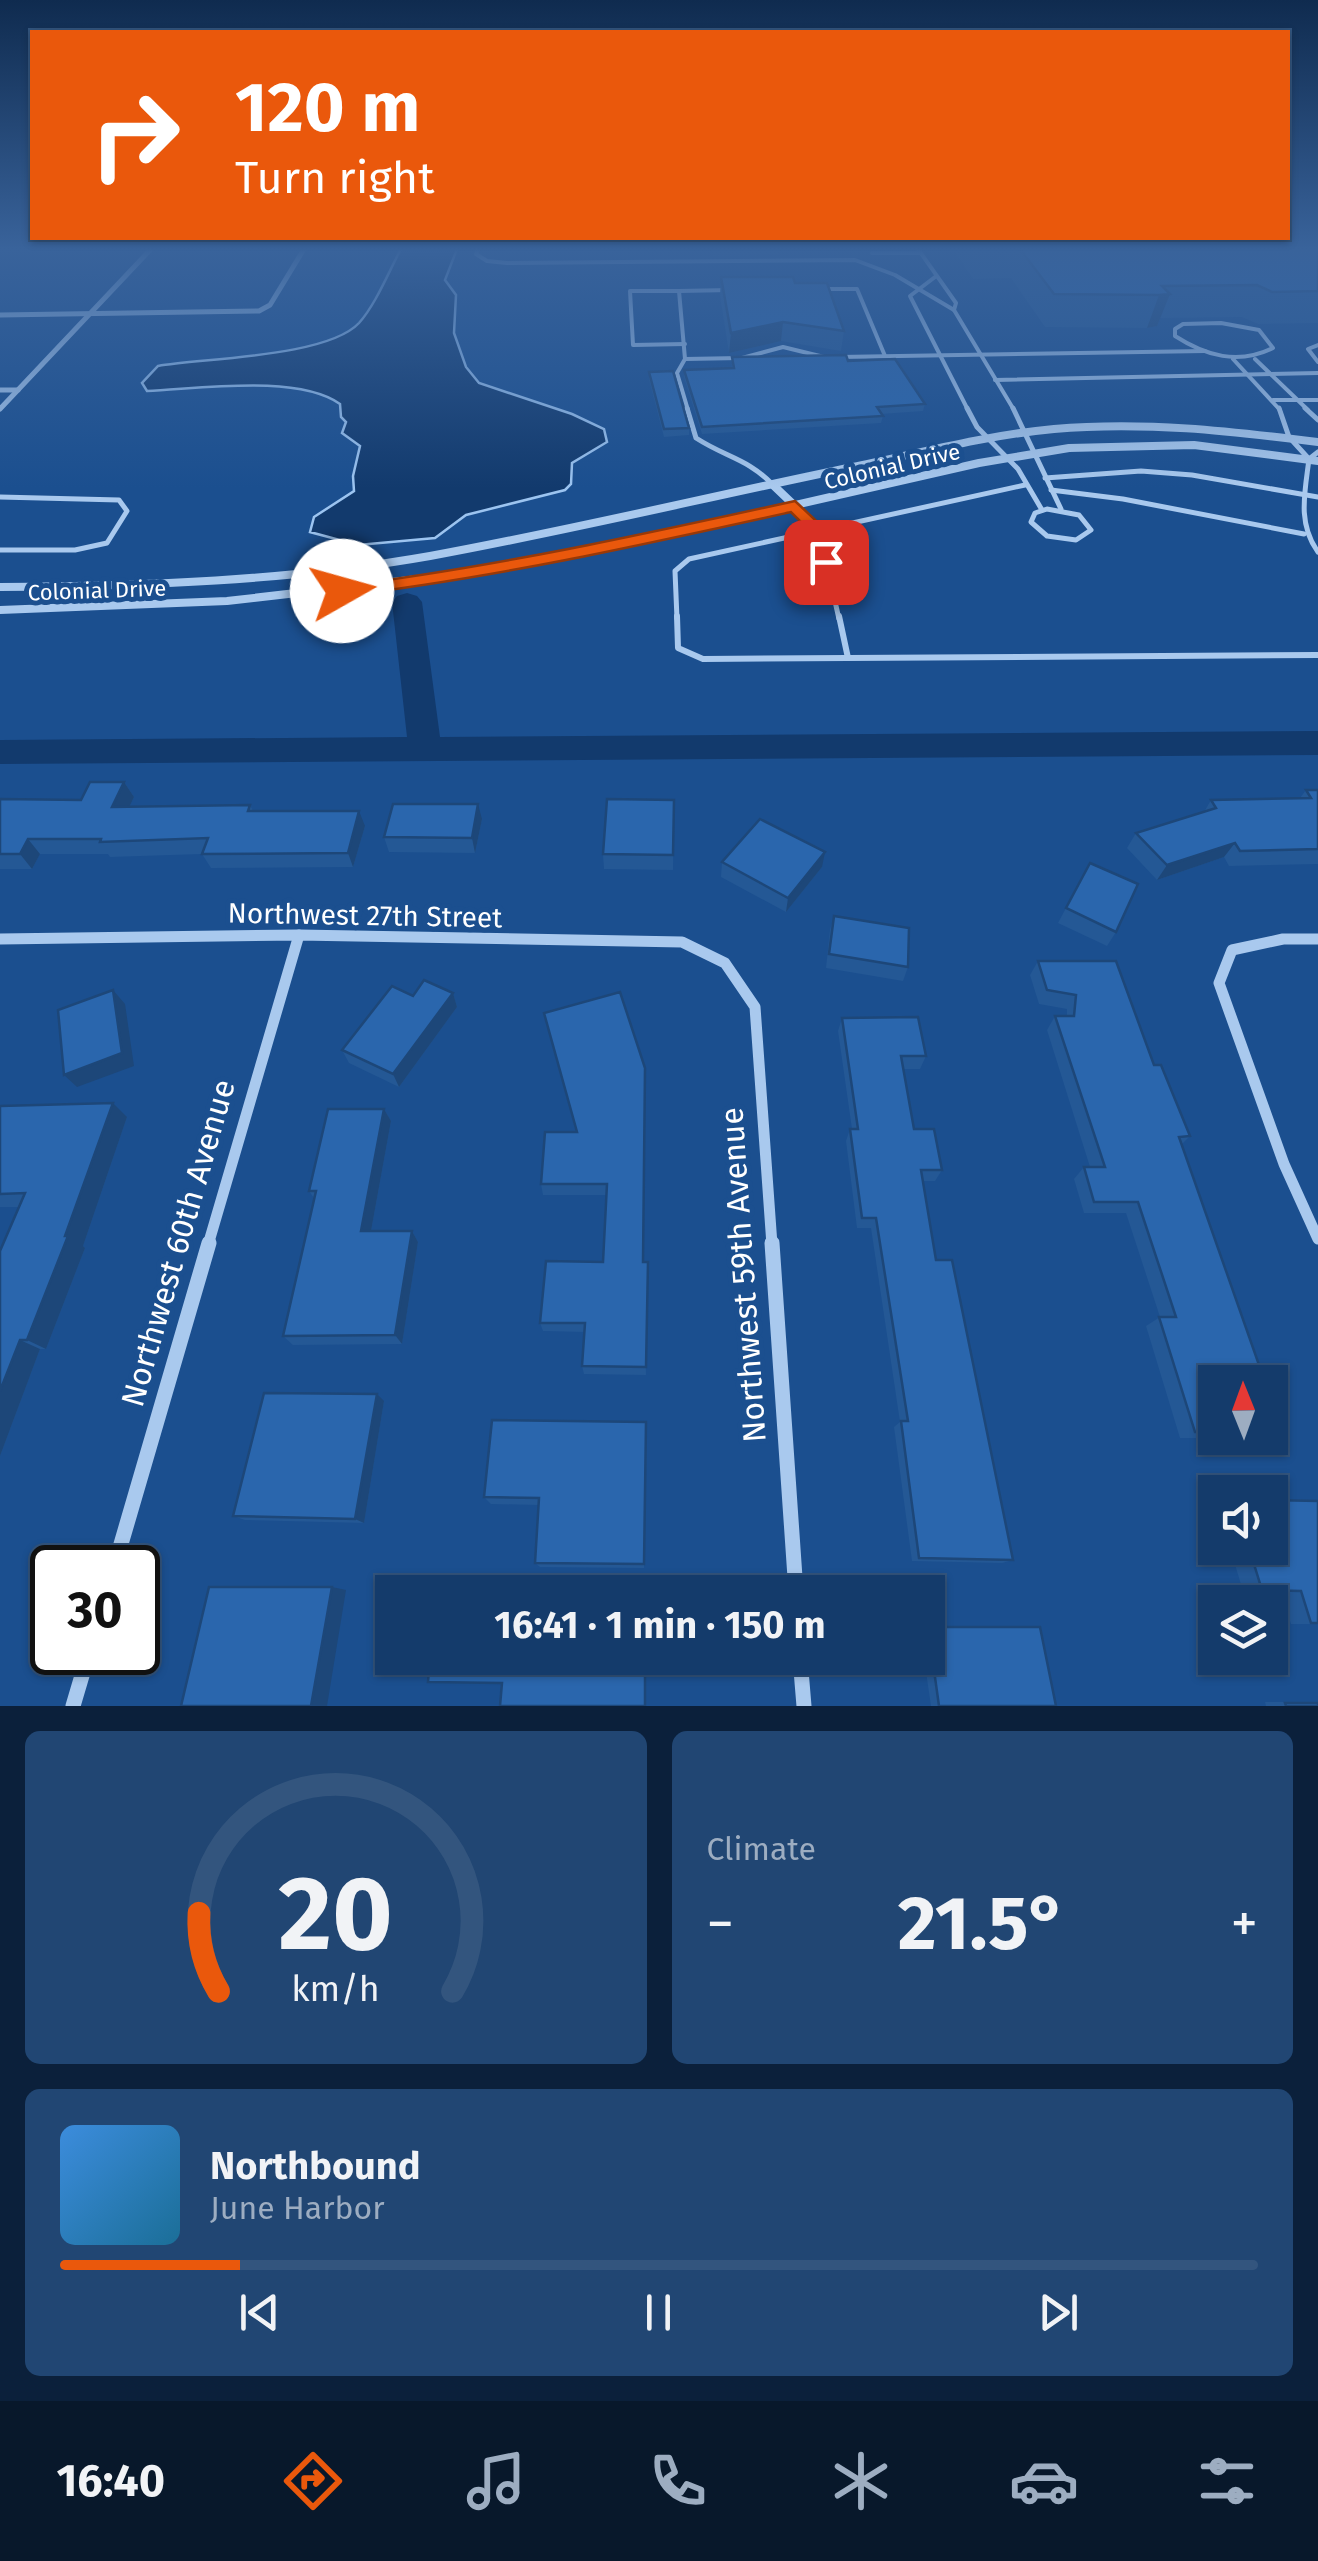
<!DOCTYPE html>
<html lang="en">
<head>
<meta charset="utf-8">
<style>
	body { margin:0; font-family:"Fira Sans",sans-serif; background:#214673; color:#f1f3f6; height:100vh; display:flex; flex-direction:column; font-size:38px; white-space:nowrap }
	* { box-sizing:border-box; margin:0 }
	p { font-size:32px; color:#9dadc1 }
	.icon { flex:none; width:55px; height:55px; fill:none; stroke:currentColor; stroke-width:2; stroke-linecap:round; stroke-linejoin:round }
	.map { position:relative; height:1706px; overflow:hidden }
	.drawer { display:flex; flex-direction:column; gap:25px; padding:25px; background:#0b203b; flex:1 }
	.drawer>* { flex:none }
	.guide { position:absolute; left:30px; top:30px; width:1260px; height:210px; border-radius:0px; box-shadow:0 2px 8px #0004,0 0 0 2px #33557e; background:#ea580c; color:#fff; overflow:hidden }
	.needle { width:65px; rotate:359deg }
	.fabs { position:absolute; left:1198px; top:1365px; display:grid; gap:20px }
	.fabs a { display:grid; place-items:center; width:90px; height:90px; border-radius:0px; background:#143b6b; box-shadow:0 2px 8px #0004,0 0 0 2px #33557e; font-size:50px }
	.speed { position:absolute; left:30px; top:1545px; display:flex; gap:20px; font-size:50px; font-weight:700; text-align:center }
	.speed>* { display:grid; place-content:center; width:130px; height:130px; border-radius:50%; background:#143b6b; box-shadow:0 2px 8px #0004,0 0 0 2px #33557e; line-height:1 }
	.speed .limit { border:5px solid #111; border-radius:15px; background:#fff; color:#111 }
	.pin { position:absolute; display:grid; place-items:center; width:85px; height:85px; color:#fff; margin:-42px; border-radius:20px; box-shadow:0 5px 15px #0006 }
	.me { position:absolute; width:110px; margin:-55px; rotate:83deg; stroke-linejoin:round; filter:drop-shadow(0 0 8px #0008) }
	.turn { display:flex; align-items:center; gap:35px; height:210px; padding:0 40px; font-size:45px }
	.turn .icon { width:130px; height:130px; stroke-width:2.5 }
	.turn b { display:block; font-size:70px; line-height:85px }
	.big { font-size:75px; font-weight:700; line-height:1.1 }
	.drawer .card { flex:1; display:flex; flex-direction:column; justify-content:center; gap:15px; min-width:0; padding:0 35px; border-radius:15px; background:#214673 }
	.drawer .dial { align-items:center; gap:0 }
	.dial svg { height:260px; overflow:visible; fill:none; stroke:#33557e; stroke-width:7; stroke-linecap:round; text-anchor:middle }
	.dial text { fill:#f1f3f6; stroke:none }
	.song { display:flex; align-items:center; gap:30px }
	.cover { width:120px; height:120px; border-radius:15px; background:linear-gradient(135deg,hsl(210 70% 55%),hsl(200 70% 35%)) }
	.played { height:10px; border-radius:5px; background:linear-gradient(90deg,#ea580c 15%,#33557e 15%) }
	.keys { display:flex; justify-content:space-around; direction:ltr }
	.heat { display:flex; justify-content:space-between; align-items:center; font-size:55px; direction:ltr }
	.drawer .tiles { flex:1; display:grid; gap:25px; grid-template-columns:1fr 1fr }
	.card:last-child { grid-column:span 2 }
	.trip { position:absolute; left:375px; top:1575px; width:570px; height:100px; border-radius:0px; background:#143b6b; box-shadow:0 2px 8px #0004,0 0 0 2px #33557e; font-weight:700; line-height:100px; text-align:center }
	.tab-bar { display:flex; height:160px; justify-content:space-around; align-items:center; background:#08182b; color:#9dadc1 }
	.tab-bar .icon { width:70px; height:70px }
	.tab-bar .active { color:#ea580c }
	.tab-bar b { font-size:45px; color:#f1f3f6 }
	.map>svg:first-child { display:block }
	.water { fill:#123a6d; stroke:#9cc4f0; stroke-width:2.5 }
	.lines { fill:none; stroke-linecap:round; stroke-linejoin:round }
	.canal { fill:#123a6d; fill-rule:evenodd }
	.service-far2 { stroke:#a9c9ee; stroke-width:4 }
	.service-far1 { stroke:#a9c9ee; stroke-width:5 }
	.service { stroke:#a9c9ee; stroke-width:6 }
	.minor-far3 { stroke:#a9c9ee; stroke-width:5 }
	.minor-far2 { stroke:#a9c9ee; stroke-width:8 }
	.minor-far1 { stroke:#a9c9ee; stroke-width:11 }
	.minor { stroke:#a9c9ee; stroke-width:15 }
	.wall { fill:#245895 }
	.shaded-wall { fill:#1d4779 }
	.building { fill:#2a66ad; stroke:#1d4779; stroke-width:2.5 }
	.route { fill:#ea580c; stroke:#983908; stroke-width:2.5 }
	.labels { text-anchor:middle; stroke-width:10; stroke-linejoin:round; paint-order:stroke }
	.far-street-label { font-size:22px; fill:#fff; stroke:#1b4f8f }
	.street-label { font-size:28px; fill:#fff; stroke:#1b4f8f }
	.near-street-label { font-size:32px; fill:#fff; stroke:#1b4f8f }
</style>
</head>
<body>
<div class="map">
<svg width="1318" height="1706" viewBox="0 0 1318 1706">
	<rect width="100%" height="100%" fill="#1b4f8f"/>
	<!-- water -->
	<path class="water" d="M401 249H457L445 280 456 295 454 333 466 367 479 383 572 414 604 429 607 442 572 463 571 484 565 490 466 515 435 538 358 545 310 532 314 517 354 491 353 476 360 446 342 433 346 422 341 417 340 404C297 374 199 389 147 391L142 383 158 366C205 358 327 357 359 323 376 304 389 271 401 249Z"/>
	<g class="lines">
		<!-- canal -->
		<polygon class="canal" points="407,593 417,596 422,602 440,737 1318,731 1318,755 0,764 0,740 407,737 392,602 397,596"/>
		<!-- service-far2 -->
		<g class="service-far2">
			<polyline points="478,249 476,254 487,261 507,263 855,260 895,275 954,310"/>
			<polyline points="918,249 956,303 954,310 1014,410"/>
			<polyline points="872,253 920,253"/>
			<polyline points="935,277 910,296 968,410"/>
			<polyline points="819,289 857,289 885,356"/>
			<polyline points="679,291 630,291 633,345 685,344"/>
			<path d="M1221 323 1259 330 1273 348C1238 365 1206 356 1175 336V329L1183 324Z"/>
			<polyline points="1318,345 1308,349 1318,362"/>
			<polyline points="839,357 1205,351"/>
			<polyline points="742,358 783,347 824,357"/>
			<polyline points="685,359 740,358"/>
			<polyline points="1233,359 1280,410"/>
			<polyline points="1255,359 1308,410"/>
			<polyline points="995,380 1318,373"/>
			<polyline points="1273,400 1318,400"/>
			<polyline points="688,410 677,373 685,359 679,291 730,290"/>
		</g>
		<!-- service-far1 -->
		<g class="service-far1">
			<path d="M687 408 696 438C727 458 747 458 773 485"/>
			<polyline points="967,408 977,427 1018,469 1042,510"/>
			<polyline points="1013,408 1061,509"/>
			<polyline points="1279,408 1289,437 1309,459"/>
			<polyline points="1305,408 1318,420"/>
			<path d="M1318 452 1309 459C1305 492 1297 523 1318 552"/>
			<polyline points="1045,478 1141,471 1192,475 1318,497"/>
			<polyline points="1051,490 1123,499 1304,534"/>
			<polyline points="0,497 119,500 127,511 107,543 75,550 0,550"/>
			<polyline points="795,506 819,531 839,619"/>
			<polygon points="1047,509 1079,515 1091,530 1076,540 1047,536 1031,522 1035,513"/>
			<polyline points="677,619 675,571 689,559 1025,485"/>
		</g>
		<!-- service -->
		<g class="service">
			<polyline points="677,616 678,648 703,659 1318,655"/>
			<polyline points="839,616 848,658"/>
		</g>
		<!-- minor-far3 -->
		<g class="minor-far3">
			<polyline points="0,315 259,311 270,305 304,249"/>
			<polyline points="0,390 18,390"/>
			<polyline points="0,409 151,249"/>
		</g>
		<!-- minor-far2 -->
		<g class="minor-far2">
			<polyline points="773,485 795,506"/>
			<path d="M0 587C144 586 288 581 430 556 572 530 712 496 853 467 919 453 987 435 1054 429 1143 421 1230 431 1318 442"/>
			<polyline points="0,610 227,601 453,575 602,549 979,463 1069,448 1194,445 1318,461"/>
		</g>
		<!-- minor-far1 -->
		<g class="minor-far1">
			<polyline points="0,939 299,935 682,942 725,963 755,1007 772,1245"/>
			<polyline points="1318,939 1283,939 1232,950 1219,983 1284,1164 1318,1239"/>
			<polyline points="208,1245 299,935"/>
		</g>
		<!-- minor -->
		<g class="minor">
			<polyline points="772,1243 796,1592"/>
			<polyline points="114,1568 209,1243"/>
			<polyline points="800,1658 804,1706"/>
			<polyline points="73,1706 89,1652"/>
		</g>
	</g>
	<!-- wall -->
	<g class="wall">
		<polygon points="504,249 780,249 779,255 713,256 712,250 505,253"/>
		<polygon points="947,249 1318,249 1318,323 1258,324 1242,317 1160,318 1157,326 1147,328 1045,327 1011,278 973,279 955,252 949,252"/>
		<polygon points="721,277 795,283 844,331 841,351 781,341 729,353 720,296"/>
		<polygon points="732,357 925,404 923,411 881,414 883,416 881,423 702,434 684,377 684,370 732,368"/>
		<polygon points="649,372 689,428 689,435 664,437 649,379"/>
		<polygon points="124,782 134,797 129,807 250,805 253,811 365,826 353,867 211,868 202,854 110,857 108,854 40,854 32,869 0,869 0,799 81,800"/>
		<polygon points="1306,790 1318,790 1318,864 1229,866 1224,857 1157,880 1127,848 1136,833 1204,812 1211,800 1300,798"/>
		<polygon points="674,800 673,870 604,869 603,854"/>
		<polygon points="482,819 475,853 389,852 384,837"/>
		<polygon points="722,862 822,867 786,912 721,877"/>
		<polygon points="1090,863 1116,932 1107,946 1058,923"/>
		<polygon points="834,916 908,967 903,981 826,968 830,930"/>
		<polygon points="1038,961 1154,1065 1190,1136 1182,1144 1215,1382 1215,1438 1269,1438 1180,1438 1146,1326 1160,1317 1126,1213 1084,1213 1074,1179 1084,1167 1090,1167 1047,1030 1055,1016 1067,1016 1067,1009 1039,1004 1030,975"/>
		<polygon points="453,993 457,1007 399,1087 349,1063 342,1050 413,996"/>
		<polygon points="544,1013 643,1262 646,1375 584,1374 582,1366 585,1332 543,1331 540,1323 603,1262 606,1195 543,1195 541,1184 576,1132"/>
		<polygon points="842,1018 926,1056 920,1069 903,1069 914,1129 942,1170 935,1181 923,1181 936,1260 1013,1560 1002,1563 912,1561 894,1427 900,1422 871,1228 857,1228 846,1141 850,1129 852,1129 838,1031"/>
		<polygon points="0,1106 127,1117 83,1246 85,1248 46,1349 40,1349 0,1456 0,1251 19,1207 0,1207"/>
		<polygon points="384,1109 391,1121 371,1231 412,1231 418,1242 402,1344 293,1345 283,1336 314,1198 309,1191"/>
		<polygon points="384,1401 364,1523 245,1520 233,1516"/>
		<polygon points="647,1431 644,1568 540,1567 535,1563 539,1505 491,1504 484,1497"/>
		<polygon points="1318,1501 1318,1624 1291,1624 1281,1593 1243,1591 1230,1548 1270,1548"/>
		<polygon points="928,1627 1056,1706 931,1706 924,1658 928,1658"/>
		<polygon points="1265,1702 1318,1702 1318,1706 1266,1706"/>
	</g>
	<!-- shaded-wall -->
	<g class="shaded-wall">
		<polygon points="1170,294 1157,326 1147,328 1159,295"/>
		<polygon points="783,322 781,341 729,353 731,333"/>
		<polygon points="124,782 134,797 122,822 112,807"/>
		<polygon points="478,804 482,819 475,853 472,838"/>
		<polygon points="359,811 365,826 353,867 348,853"/>
		<polygon points="28,839 40,854 32,869 20,854"/>
		<polygon points="1235,843 1224,857 1157,880 1167,865"/>
		<polygon points="825,852 822,867 786,912 788,898"/>
		<polygon points="113,990 125,1004 134,1066 77,1087 64,1075"/>
		<polygon points="453,993 457,1007 399,1087 393,1074"/>
		<polygon points="113,1103 127,1117 83,1246 85,1248 46,1349 27,1340"/>
		<polygon points="384,1109 391,1121 369,1242 361,1231"/>
		<polygon points="412,1231 418,1242 402,1344 395,1335"/>
		<polygon points="20,1340 40,1349 0,1456 0,1391"/>
		<polygon points="377,1394 384,1401 364,1523 355,1519"/>
		<polygon points="332,1587 346,1590 327,1706 311,1706"/>
	</g>
	<!-- building -->
	<g class="building">
		<polygon points="1020,249 1318,249 1318,291 1272,292 1257,285 1162,286 1170,294 1159,295 1054,294"/>
		<polygon points="721,277 793,277 795,283 827,283 844,331 783,322 731,333"/>
		<polygon points="846,355 848,361 895,359 925,404 877,407 883,416 702,427 684,370 734,368 732,357"/>
		<polygon points="673,371 689,428 664,429 649,372"/>
		<polygon points="90,782 124,782 112,807 250,805 248,811 359,811 348,853 202,854 208,838 100,842 101,839 28,839 20,854 0,854 0,799 81,800"/>
		<polygon points="1306,790 1318,790 1318,849 1240,851 1235,843 1167,865 1136,833 1216,808 1211,800 1311,798"/>
		<polygon points="607,799 674,800 673,855 603,854"/>
		<polygon points="393,804 478,804 472,838 384,837"/>
		<polygon points="760,819 825,852 788,898 722,862"/>
		<polygon points="1090,863 1138,884 1116,932 1066,908"/>
		<polygon points="834,916 909,928 908,967 829,954"/>
		<polygon points="1038,961 1116,961 1154,1065 1161,1065 1190,1136 1179,1137 1265,1382 1215,1382 1215,1432 1195,1432 1159,1317 1176,1317 1138,1202 1094,1202 1084,1167 1105,1167 1055,1016 1074,1016 1076,995 1047,990"/>
		<polygon points="424,980 453,993 393,1074 342,1050 392,986 413,996"/>
		<polygon points="113,990 122,1053 64,1075 58,1010"/>
		<polygon points="620,992 645,1068 643,1262 648,1262 646,1367 582,1366 585,1323 540,1323 546,1261 603,1262 607,1184 541,1184 545,1132 577,1132 544,1013"/>
		<polygon points="918,1017 926,1056 901,1056 914,1129 934,1129 942,1170 921,1170 936,1260 952,1260 1013,1560 919,1558 901,1421 908,1421 876,1218 862,1218 850,1129 858,1129 842,1018"/>
		<polygon points="113,1103 65,1236 68,1236 27,1340 20,1340 0,1391 0,1251 25,1193 0,1194 0,1106"/>
		<polygon points="328,1109 384,1109 361,1231 412,1231 395,1335 283,1336 316,1191 309,1191"/>
		<polygon points="264,1393 377,1394 355,1519 233,1516"/>
		<polygon points="1270,1396 1283,1433 1270,1433"/>
		<polygon points="492,1420 646,1422 644,1564 535,1563 539,1498 484,1497"/>
		<polygon points="1270,1500 1318,1501 1318,1623 1311,1623 1301,1591 1262,1590 1249,1548 1270,1548"/>
		<polygon points="209,1587 332,1587 311,1706 181,1706"/>
		<polygon points="928,1627 1040,1627 1056,1706 939,1706"/>
		<polygon points="430,1658 645,1658 645,1706 500,1706 502,1683 428,1682"/>
		<polygon points="1285,1703 1318,1703 1318,1706 1286,1706"/>
	</g>
	<!-- sky -->
	<linearGradient id="sky" x2="0" y2="1"><stop stop-color="#0f2b4f"/><stop offset="0.51" stop-color="#39639b"/><stop offset="1" stop-color="#39639b" stop-opacity="0"/></linearGradient>
	<rect width="1318" height="488" fill="url(#sky)"/>
	<!-- route -->
	<path class="route" d="M795 501 827 531 832 566H820L811 532 791 512C642 545 494 578 342 596L333 591 342 586C495 567 645 534 795 501Z"/>
	<g class="labels">
		<!-- far-street labels -->
		<g class="far-street-label">
			<text transform="translate(892 466) rotate(-13)" y="8">Colonial Drive</text>
			<text transform="translate(97 590) rotate(-2)" y="8">Colonial Drive</text>
		</g>
		<!-- street labels -->
		<g class="street-label">
			<text transform="translate(365 915) rotate(1)" y="10">Northwest 27th Street</text>
		</g>
		<!-- near-street labels -->
		<g class="near-street-label">
			<text transform="translate(178 1243) rotate(-74)" y="11">Northwest 60th Avenue</text>
			<text transform="translate(743 1275) rotate(-94)" y="11">Northwest 59th Avenue</text>
		</g>
	</g>
</svg>
<div class="fabs">
<a><svg class="needle" viewBox="-14 -14 28 28"><path d="M0-13l5 13h-10z" fill="#e53935"/><path d="M0 13l5-13h-10z" fill="#9dadc1"/></svg></a>
<a><svg class="icon" aria-label="sound" viewBox="0 0 24 24"><path d="M4 9h4l5-4v14l-5-4H4zM17 9q2 3 0 6"/></svg></a>
<a><svg class="icon" aria-label="layers" viewBox="0 0 24 24"><path d="M12 4l9 5-9 5-9-5zM3 14l9 5 9-5"/></svg></a>
</div>
<div class="speed"><div class="limit">30</div></div>
<div class="pin" style="left:826px;top:562px;background:#d93025"><svg class="icon" aria-label="arrive" viewBox="0 0 24 24"><path d="M6 21V4h12l-3 4 3 4H6"/></svg></div>
<svg class="me" style="left:342px;top:591px" viewBox="-20 -20 40 40"><circle r="19" fill="#fff"/><path d="M0-13L10 11 0 6-10 11z" fill="#ea580c"/></svg>
<div class="trip">16:41 · 1 min · 150 m</div>
<div class="guide">
<div class="turn"><svg class="icon" aria-label="right" viewBox="0 0 24 24"><path d="M7 20v-9h11M14 6l5 5-5 5"/></svg><div><b>120 m</b>Turn right</div></div>
</div>
</div>
<section class="drawer">
<div class="tiles">
<div class="card dial"><svg viewBox="0 0 100 80">
<path d="M14 69A42 42 0 1 1 86 69"/>
<path d="M14 69A42 42 0 0 1 8 45" stroke="#ea580c"/>
<text x="50" y="56" font-size="32" font-weight="700">20</text>
<text x="50" y="72" font-size="11">km/h</text>
</svg></div>
<div class="card"><p>Climate</p>
<div class="heat"><a>−</a><b class="big">21.5°</b><a>+</a></div>
</div>
<div class="card">
<div class="song"><i class="cover"></i><div><b>Northbound</b><p>June Harbor</p></div></div>
<div class="played"></div>
<div class="keys"><svg class="icon" aria-label="previous" viewBox="0 0 24 24"><path d="M18 5L8 12l10 7zM5 5v14"/></svg><svg class="icon" aria-label="pause" viewBox="0 0 24 24"><path d="M8 5v14M16 5v14"/></svg><svg class="icon" aria-label="next" viewBox="0 0 24 24"><path d="M6 5l10 7-10 7zM19 5v14"/></svg></div>
</div>
</div>
</section>
<nav class="tab-bar">
<b>16:40</b>
<svg class="icon active" aria-label="directions" viewBox="0 0 24 24"><path d="M12 3l9 9-9 9-9-9zM9 14v-3h6M13 9l2 2-2 2"/></svg>
<svg class="icon" aria-label="music" viewBox="0 0 24 24"><path d="M9 18V5l10-2v13"/><circle cx="6" cy="18" r="3"/><circle cx="16" cy="16" r="3"/></svg>
<svg class="icon" aria-label="phone" viewBox="0 0 24 24"><path d="M5 4h4l2 5-3 2q2 4 5 5l2-3 5 2v4C11 20 4 13 5 4z"/></svg>
<svg class="icon" aria-label="climate" viewBox="0 0 24 24"><path d="M12 3v18M4 7l16 10M4 17L20 7"/></svg>
<svg class="icon" aria-label="car" viewBox="0 0 24 24"><path d="M5 17H2v-5l4-1 3-4h7l3 4 3 1v5h-3M9 17h6M6 11h13"/><circle cx="7" cy="17" r="2"/><circle cx="17" cy="17" r="2"/></svg>
<svg class="icon" aria-label="filters" viewBox="0 0 24 24"><path d="M4 7h16M4 17h16"/><circle cx="9" cy="7" r="2"/><circle cx="15" cy="17" r="2"/></svg>
</nav>
</body>
</html>
